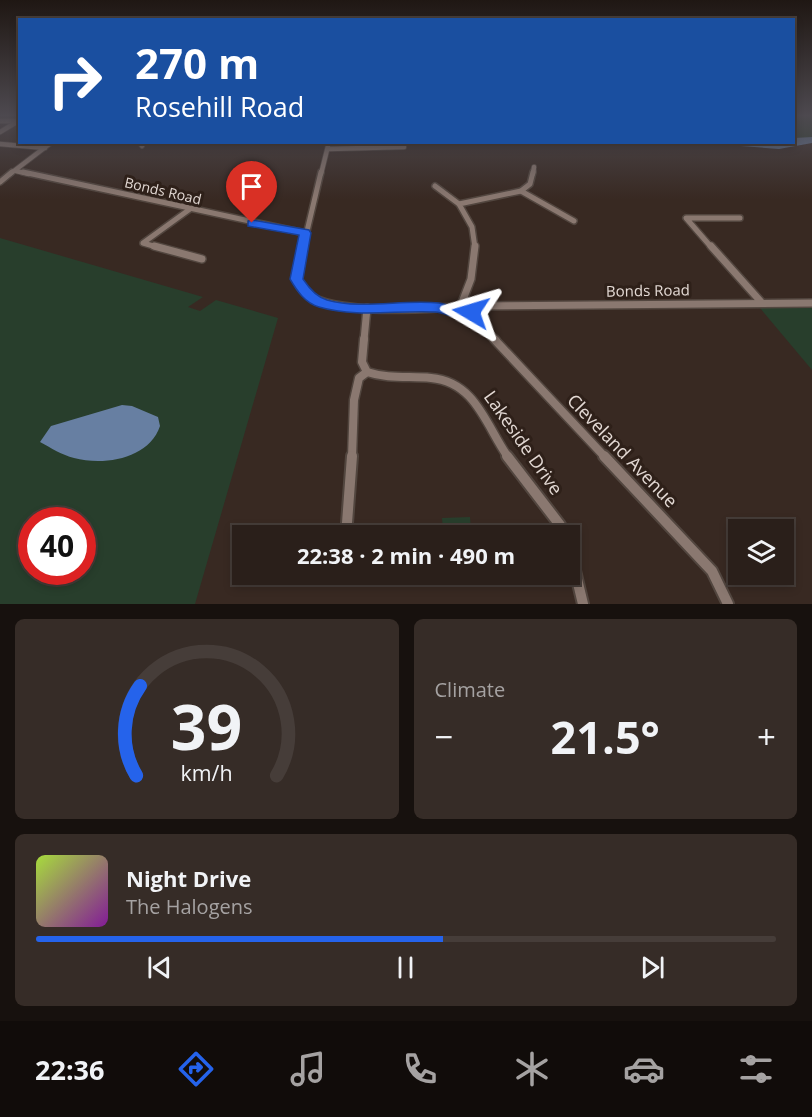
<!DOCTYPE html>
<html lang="en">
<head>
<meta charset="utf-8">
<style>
	body { margin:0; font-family:"Open Sans",sans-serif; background:#362c27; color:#f1f3f6; height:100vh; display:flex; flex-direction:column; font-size:22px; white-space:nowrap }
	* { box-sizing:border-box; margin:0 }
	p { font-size:20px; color:#a5a2a2 }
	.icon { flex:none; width:33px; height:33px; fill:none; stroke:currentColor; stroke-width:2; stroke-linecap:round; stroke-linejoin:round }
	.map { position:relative; height:604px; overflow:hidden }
	.sheet { display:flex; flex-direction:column; gap:15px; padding:15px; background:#17110e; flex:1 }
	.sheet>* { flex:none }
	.banner { position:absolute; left:18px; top:18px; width:777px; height:126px; border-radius:0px; box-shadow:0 3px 9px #0003,0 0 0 2px #463d39; background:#1a4fa0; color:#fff; overflow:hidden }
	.tools { position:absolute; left:728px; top:519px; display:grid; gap:12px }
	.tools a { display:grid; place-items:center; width:66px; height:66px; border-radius:0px; background:#2a1f1a; box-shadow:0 3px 9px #0003,0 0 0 2px #463d39; font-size:30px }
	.speed { position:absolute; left:18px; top:507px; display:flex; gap:12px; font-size:30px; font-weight:700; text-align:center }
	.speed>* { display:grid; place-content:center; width:78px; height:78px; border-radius:50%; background:#2a1f1a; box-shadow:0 3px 9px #0003,0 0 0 2px #463d39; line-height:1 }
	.speed .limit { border:9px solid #d22; background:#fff; color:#111 }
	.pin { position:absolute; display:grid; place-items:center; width:51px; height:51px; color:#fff; margin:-62px -26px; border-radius:50% 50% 50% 0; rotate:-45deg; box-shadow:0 0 6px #0007 }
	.pin .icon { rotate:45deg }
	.me { position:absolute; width:66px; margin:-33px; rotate:277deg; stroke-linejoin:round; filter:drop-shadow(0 0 4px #0008) }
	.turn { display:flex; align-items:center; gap:21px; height:126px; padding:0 18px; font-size:27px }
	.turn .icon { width:78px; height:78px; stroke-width:2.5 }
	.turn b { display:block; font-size:42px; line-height:51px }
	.big { font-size:45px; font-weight:700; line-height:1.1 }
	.sheet .tile { flex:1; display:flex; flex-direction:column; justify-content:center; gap:9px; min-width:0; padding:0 21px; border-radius:9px; background:#362c27 }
	.sheet .dial { align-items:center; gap:0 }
	.dial svg { height:156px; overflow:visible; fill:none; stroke:#463d39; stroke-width:7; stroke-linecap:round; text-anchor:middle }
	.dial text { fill:#f1f3f6; stroke:none }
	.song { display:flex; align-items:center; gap:18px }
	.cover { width:72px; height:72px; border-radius:9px; background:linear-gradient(135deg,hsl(80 70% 55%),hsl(290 70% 35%)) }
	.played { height:6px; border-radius:3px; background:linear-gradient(90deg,#2563eb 55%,#463d39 55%) }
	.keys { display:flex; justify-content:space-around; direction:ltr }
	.heat { display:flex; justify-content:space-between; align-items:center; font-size:33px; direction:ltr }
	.sheet .tiles { flex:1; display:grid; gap:15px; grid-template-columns:1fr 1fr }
	.tile:last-child { grid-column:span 2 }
	.trip { position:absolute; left:232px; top:525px; width:348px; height:60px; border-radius:0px; background:#2a1f1a; box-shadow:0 3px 9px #0003,0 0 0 2px #463d39; font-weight:700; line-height:60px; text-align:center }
	.tab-bar { display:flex; height:96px; justify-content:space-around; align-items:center; background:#110c0a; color:#a5a2a2 }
	.tab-bar .icon { width:42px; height:42px }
	.tab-bar .selected { color:#2563eb }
	.tab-bar b { font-size:27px; color:#f1f3f6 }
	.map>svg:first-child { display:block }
	.green { fill:#283e2c; fill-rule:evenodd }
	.water { fill:#677fa2 }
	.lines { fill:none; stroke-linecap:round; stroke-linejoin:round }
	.minor-far4-casing { stroke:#52463f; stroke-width:6 }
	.minor-far3-casing { stroke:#52463f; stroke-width:8 }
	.minor-far2-casing { stroke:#52463f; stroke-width:10 }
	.minor-far1-casing { stroke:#52463f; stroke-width:11 }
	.minor-casing { stroke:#52463f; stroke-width:14 }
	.minor-far4 { stroke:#8a7870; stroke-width:4.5 }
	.minor-far3 { stroke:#8a7870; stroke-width:5 }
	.minor-far2 { stroke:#8a7870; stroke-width:7 }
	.minor-far1 { stroke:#8a7870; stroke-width:8 }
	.minor { stroke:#8a7870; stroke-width:10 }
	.route { fill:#2563eb; stroke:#184099; stroke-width:1.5 }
	.labels { text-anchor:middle; stroke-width:6; stroke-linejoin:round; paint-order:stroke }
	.far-street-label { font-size:14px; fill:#e3d9d4; stroke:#2e2019 }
	.street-label { font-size:15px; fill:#e3d9d4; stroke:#2e2019 }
	.near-street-label { font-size:18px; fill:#e3d9d4; stroke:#2e2019 }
</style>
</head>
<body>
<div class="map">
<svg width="812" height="604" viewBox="0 0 812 604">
	<rect width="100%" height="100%" fill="#382922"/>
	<!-- green -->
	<g class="green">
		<polygon points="794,115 812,115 812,139 794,141"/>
		<path d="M0 238 203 297 188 307 200 311 216 300 278 318 195 604H0ZM32 520H82V572H32Z"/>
		<polygon points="760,308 812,308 812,370"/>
		<polygon points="470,517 471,530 443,531 442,518"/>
	</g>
	<!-- water -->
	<g class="water">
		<polygon points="812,137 812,143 779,149 701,143 777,145 782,143 794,142 794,138"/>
		<path d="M122 405 132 406 158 417 160 426C149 459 104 466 74 458 62 455 51 448 40 442L51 426Z"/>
	</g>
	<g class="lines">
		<defs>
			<g id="minor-far4">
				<polyline points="0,121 15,121 15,123"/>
				<polyline points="0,132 15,123"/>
				<polyline points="139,142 142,146"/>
				<polyline points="0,144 45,148"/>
				<polyline points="328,149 404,147"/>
				<polyline points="16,171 29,174"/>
				<polyline points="10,174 52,142"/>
				<polyline points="321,174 329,142"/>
				<polyline points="533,174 534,167"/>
			</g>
			<g id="minor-far3">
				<polyline points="23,172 305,233"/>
				<polyline points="0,182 12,172"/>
				<polyline points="435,186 459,204"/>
				<polyline points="521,191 574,221"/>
				<polyline points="160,248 143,243 190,209"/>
				<polyline points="303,248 321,172"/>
				<polyline points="475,248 472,227 459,204 521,191 530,184 533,172"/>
				<polyline points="712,248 686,218 740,218"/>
			</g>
			<g id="minor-far2">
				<polyline points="154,246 202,259"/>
				<path d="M303 246C300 258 295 270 298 282 308 319 425 308 456 307"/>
				<polyline points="711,246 762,303"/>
				<circle cx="463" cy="310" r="6"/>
				<polyline points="461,305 471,279 475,246"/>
				<polyline points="468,306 812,303"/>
				<polyline points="465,315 496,340"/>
				<polyline points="364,340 367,308"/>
			</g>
			<g id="minor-far1">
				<path d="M364 339 362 362 367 372C388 379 409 376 431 378 476 382 486 426 508 457"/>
				<polyline points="494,339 605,457"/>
				<polyline points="352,457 354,400 359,378 367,372"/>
			</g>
			<g id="minor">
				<polyline points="507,456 560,525 564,536"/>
				<polyline points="604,456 712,571 728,604"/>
				<polyline points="347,523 352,456"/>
				<polyline points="570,550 583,604"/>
			</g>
		</defs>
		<!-- minor-far4 casing -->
		<use href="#minor-far4" class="minor-far4-casing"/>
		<!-- minor-far3 casing -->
		<use href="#minor-far3" class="minor-far3-casing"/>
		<!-- minor-far2 casing -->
		<use href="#minor-far2" class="minor-far2-casing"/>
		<!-- minor-far1 casing -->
		<use href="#minor-far1" class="minor-far1-casing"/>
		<!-- minor casing -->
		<use href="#minor" class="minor-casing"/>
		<!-- minor-far4 -->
		<use href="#minor-far4" class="minor-far4"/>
		<!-- minor-far3 -->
		<use href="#minor-far3" class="minor-far3"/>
		<!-- minor-far2 -->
		<use href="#minor-far2" class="minor-far2"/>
		<!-- minor-far1 -->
		<use href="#minor-far1" class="minor-far1"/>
		<!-- minor -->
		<use href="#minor" class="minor"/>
	</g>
	<!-- sky -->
	<linearGradient id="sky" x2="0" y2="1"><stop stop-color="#1f1713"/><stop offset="0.58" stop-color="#4d494f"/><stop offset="1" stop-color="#4d494f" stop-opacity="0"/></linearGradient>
	<rect width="812" height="199" fill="url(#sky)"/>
	<!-- route -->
	<path class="route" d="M252 220 309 230 311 233 303 279C309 288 316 297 327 300 363 310 402 299 439 303 450 305 461 310 471 307L478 312C466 327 450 313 435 312 397 310 356 318 319 307 305 303 297 291 290 279L299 235 248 226V221Z"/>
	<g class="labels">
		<!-- far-street labels -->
		<g class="far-street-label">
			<text transform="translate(163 191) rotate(13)" y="5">Bonds Road</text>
		</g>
		<!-- street labels -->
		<g class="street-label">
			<text transform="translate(648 291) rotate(-1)" y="5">Bonds Road</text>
		</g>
		<!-- near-street labels -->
		<g class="near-street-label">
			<text transform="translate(523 443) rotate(55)" y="6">Lakeside Drive</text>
			<text transform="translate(622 451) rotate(46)" y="6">Cleveland Avenue</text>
		</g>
	</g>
</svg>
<div class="tools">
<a><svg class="icon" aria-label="layers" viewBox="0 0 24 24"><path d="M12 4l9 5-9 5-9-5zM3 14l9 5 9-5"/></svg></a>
</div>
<div class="speed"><div class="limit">40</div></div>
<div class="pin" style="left:252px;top:223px;background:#d93025"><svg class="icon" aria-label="arrive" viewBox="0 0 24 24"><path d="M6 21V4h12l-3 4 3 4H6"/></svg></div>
<svg class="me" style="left:471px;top:312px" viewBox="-20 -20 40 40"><path d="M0-17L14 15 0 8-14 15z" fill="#2563eb" stroke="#fff" stroke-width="4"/></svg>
<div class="trip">22:38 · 2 min · 490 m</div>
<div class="banner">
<div class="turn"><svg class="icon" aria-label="right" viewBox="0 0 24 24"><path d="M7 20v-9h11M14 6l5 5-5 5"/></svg><div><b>270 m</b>Rosehill Road</div></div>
</div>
</div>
<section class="sheet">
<div class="tiles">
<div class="tile dial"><svg viewBox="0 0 100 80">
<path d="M14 69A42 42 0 1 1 86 69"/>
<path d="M14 69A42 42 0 0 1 16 23" stroke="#2563eb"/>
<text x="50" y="56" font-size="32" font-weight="700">39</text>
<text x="50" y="72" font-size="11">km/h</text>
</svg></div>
<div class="tile"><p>Climate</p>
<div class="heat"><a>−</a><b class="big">21.5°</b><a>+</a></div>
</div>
<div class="tile">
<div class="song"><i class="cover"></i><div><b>Night Drive</b><p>The Halogens</p></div></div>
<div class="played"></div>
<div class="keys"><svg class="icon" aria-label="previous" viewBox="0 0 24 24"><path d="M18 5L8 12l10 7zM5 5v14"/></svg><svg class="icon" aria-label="pause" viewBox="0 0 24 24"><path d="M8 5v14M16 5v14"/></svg><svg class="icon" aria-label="next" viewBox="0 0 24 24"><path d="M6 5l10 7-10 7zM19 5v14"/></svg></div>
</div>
</div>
</section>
<nav class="tab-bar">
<b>22:36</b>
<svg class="icon selected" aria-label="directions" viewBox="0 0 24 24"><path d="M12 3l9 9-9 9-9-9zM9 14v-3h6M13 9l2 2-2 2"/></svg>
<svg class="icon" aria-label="music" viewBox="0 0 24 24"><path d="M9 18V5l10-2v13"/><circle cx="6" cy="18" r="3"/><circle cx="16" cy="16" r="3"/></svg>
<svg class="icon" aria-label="phone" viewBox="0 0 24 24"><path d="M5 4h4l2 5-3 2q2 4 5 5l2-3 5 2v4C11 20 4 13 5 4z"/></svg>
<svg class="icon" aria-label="climate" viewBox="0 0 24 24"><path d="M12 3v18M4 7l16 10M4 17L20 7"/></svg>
<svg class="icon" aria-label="car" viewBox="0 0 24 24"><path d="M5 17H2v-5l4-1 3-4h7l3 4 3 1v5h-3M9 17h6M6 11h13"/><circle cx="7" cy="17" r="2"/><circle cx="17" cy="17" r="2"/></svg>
<svg class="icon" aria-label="filters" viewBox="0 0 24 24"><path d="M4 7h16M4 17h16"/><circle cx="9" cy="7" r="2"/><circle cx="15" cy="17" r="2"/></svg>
</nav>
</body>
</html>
